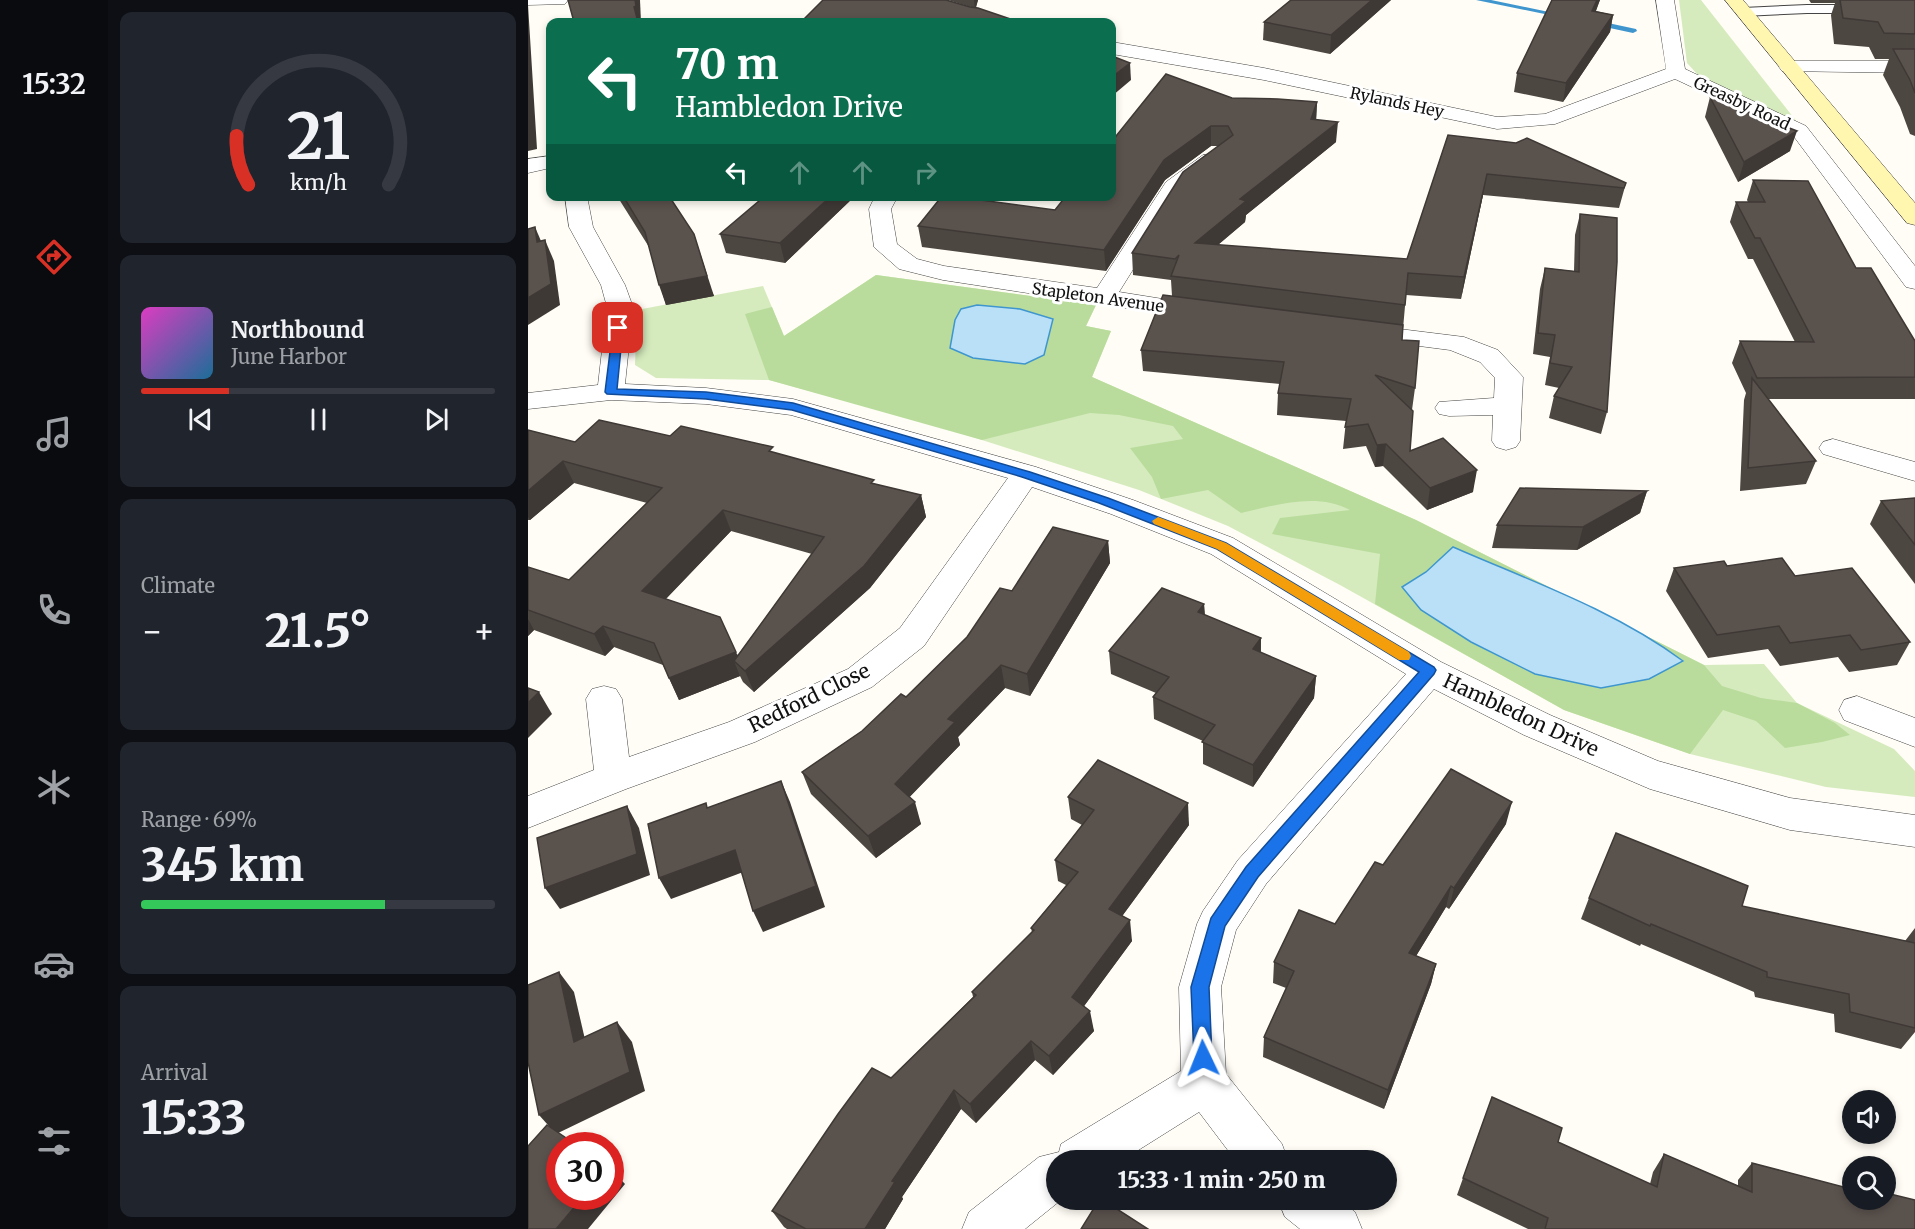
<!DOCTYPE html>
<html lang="en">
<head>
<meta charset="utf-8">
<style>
	body { margin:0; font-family:Merriweather,serif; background:#20242c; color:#f1f3f6; height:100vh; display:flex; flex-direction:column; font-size:22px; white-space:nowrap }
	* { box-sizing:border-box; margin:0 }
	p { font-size:20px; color:#9ea1a6 }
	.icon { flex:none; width:33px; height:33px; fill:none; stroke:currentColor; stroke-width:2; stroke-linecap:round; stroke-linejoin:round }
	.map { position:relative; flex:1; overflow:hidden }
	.details { display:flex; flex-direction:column; gap:12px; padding:12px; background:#0d0f14; width:420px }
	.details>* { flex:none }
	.hud { position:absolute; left:18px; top:18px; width:570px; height:183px; border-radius:12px; box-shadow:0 3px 9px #0003; background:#0b6e4f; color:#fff; overflow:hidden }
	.tools { position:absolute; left:1314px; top:1090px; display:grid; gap:12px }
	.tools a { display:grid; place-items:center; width:54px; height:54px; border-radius:50%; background:#171b24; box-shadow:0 3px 9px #0003; font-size:30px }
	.speed { position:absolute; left:18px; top:1132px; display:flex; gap:12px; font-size:30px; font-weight:700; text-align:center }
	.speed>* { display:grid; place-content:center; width:78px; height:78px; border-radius:50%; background:#171b24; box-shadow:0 3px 9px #0003; line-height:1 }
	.speed .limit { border:9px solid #d22; background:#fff; color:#111 }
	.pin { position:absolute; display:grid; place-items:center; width:51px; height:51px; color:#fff; margin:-26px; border-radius:12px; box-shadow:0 3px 9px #0006 }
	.me { position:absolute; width:66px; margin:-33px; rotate:358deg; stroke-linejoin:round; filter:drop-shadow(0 0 4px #0008) }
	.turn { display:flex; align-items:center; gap:21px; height:126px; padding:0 30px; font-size:27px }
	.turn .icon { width:78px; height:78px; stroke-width:2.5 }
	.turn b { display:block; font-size:42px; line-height:51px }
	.lanes { display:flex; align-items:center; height:57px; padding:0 30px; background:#0003; justify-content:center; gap:30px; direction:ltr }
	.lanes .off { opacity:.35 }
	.big { font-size:45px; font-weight:800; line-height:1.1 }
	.details .widget { flex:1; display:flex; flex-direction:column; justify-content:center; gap:9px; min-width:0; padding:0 21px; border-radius:12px; background:#20242c }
	.details .dial { align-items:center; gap:0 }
	.dial svg { height:156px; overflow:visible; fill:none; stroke:#363941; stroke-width:7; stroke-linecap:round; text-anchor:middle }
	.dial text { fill:#f1f3f6; stroke:none }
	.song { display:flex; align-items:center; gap:18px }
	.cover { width:72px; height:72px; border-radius:9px; background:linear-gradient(135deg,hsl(310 70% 55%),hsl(200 70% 35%)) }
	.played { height:6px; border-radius:3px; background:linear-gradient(90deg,#d93025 25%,#363941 25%) }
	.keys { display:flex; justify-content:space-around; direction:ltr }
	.heat { display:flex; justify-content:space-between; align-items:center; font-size:33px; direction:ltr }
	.charge { height:9px; border-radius:4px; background:linear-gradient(90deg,#34c759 69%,#363941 0) }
	.trip { position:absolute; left:518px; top:1150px; width:351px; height:60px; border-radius:30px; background:#171b24; box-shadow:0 3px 9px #0003; font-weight:800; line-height:60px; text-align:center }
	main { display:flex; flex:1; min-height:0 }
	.dock { display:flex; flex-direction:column; width:108px; justify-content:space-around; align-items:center; background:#090b0e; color:#9ea1a6 }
	.dock .icon { width:42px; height:42px }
	.dock .active { color:#d93025 }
	.dock b { font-size:27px; color:#f1f3f6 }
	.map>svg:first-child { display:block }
	.green { fill:#d5ebbd }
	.forest { fill:#b9dc9c }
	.water { fill:#b9e0f7; stroke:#3f96cf; stroke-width:1.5 }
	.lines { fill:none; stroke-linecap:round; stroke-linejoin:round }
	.stream { fill:#3f96cf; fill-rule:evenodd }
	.service-casing { stroke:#444; stroke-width:2 }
	.minor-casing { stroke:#444; stroke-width:1 }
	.secondary-casing { stroke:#333; stroke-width:1 }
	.service { fill:#fff; fill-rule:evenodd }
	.minor { fill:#fff; fill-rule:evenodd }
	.secondary { fill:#fff6b0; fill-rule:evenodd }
	.wall { fill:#4d4742; fill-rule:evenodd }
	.shaded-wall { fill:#3f3936 }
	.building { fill:#5a524d; stroke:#3f3936; stroke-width:1.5 }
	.route { fill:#1a73e8; stroke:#114b97; stroke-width:1.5 }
	.slow { fill:#f59e0b }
	.labels { text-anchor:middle; stroke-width:6; stroke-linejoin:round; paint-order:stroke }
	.far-street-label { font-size:16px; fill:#111; stroke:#fff }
	.street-label { font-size:20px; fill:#111; stroke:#fff }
</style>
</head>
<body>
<main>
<nav class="dock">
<b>15:32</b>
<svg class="icon active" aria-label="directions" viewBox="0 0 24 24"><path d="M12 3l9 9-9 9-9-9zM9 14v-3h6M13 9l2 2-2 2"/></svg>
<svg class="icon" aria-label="music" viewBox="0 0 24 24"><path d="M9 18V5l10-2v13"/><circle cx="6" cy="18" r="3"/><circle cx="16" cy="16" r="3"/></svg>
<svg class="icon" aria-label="phone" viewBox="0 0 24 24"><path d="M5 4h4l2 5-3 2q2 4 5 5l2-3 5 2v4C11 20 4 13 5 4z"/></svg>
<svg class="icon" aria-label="climate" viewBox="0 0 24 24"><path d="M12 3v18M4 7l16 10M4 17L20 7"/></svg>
<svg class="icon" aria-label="car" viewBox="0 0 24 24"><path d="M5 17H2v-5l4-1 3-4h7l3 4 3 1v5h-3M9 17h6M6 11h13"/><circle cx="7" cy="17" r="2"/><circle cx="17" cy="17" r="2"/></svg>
<svg class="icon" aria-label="filters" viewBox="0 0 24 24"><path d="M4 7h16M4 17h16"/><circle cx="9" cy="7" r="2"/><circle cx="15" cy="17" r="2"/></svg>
</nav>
<section class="details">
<div class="widget dial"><svg viewBox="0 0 100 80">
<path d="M14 69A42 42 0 1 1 86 69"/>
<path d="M14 69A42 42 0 0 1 8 44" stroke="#d93025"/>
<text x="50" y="56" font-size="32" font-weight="700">21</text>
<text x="50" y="72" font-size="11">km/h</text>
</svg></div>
<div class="widget">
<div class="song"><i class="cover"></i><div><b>Northbound</b><p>June Harbor</p></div></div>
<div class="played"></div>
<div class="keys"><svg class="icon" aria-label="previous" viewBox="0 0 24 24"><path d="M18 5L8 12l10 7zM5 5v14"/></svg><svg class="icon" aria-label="pause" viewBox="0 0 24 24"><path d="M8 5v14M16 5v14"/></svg><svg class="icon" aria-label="next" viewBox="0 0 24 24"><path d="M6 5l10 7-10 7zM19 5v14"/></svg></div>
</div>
<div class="widget"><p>Climate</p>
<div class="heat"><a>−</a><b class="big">21.5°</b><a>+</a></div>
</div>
<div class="widget"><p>Range · 69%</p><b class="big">345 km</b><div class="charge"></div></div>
<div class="widget"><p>Arrival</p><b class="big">15:33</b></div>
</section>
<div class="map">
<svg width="1387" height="1229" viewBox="0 0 1387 1229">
	<rect width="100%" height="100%" fill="#fffdf5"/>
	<!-- green -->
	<g class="green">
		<polygon points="1151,0 1173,0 1269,122 1171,76 1159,63"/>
		<polygon points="348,275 568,305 558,326 583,331 564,377 888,520 1176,665 1236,664 1269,703 1366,749 1387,771 1387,797 1298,787 1162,754 1036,710 812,585 700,526 611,490 410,426 241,380 128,378 107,365 109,310 235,286 256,336"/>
	</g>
	<!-- forest -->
	<path class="forest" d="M348 275 568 305 558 326 583 331 564 377 888 520 1176 665 1194 686 1233 698 1269 703 1307 723 1322 735 1294 742 1257 748 1228 721 1195 710 1162 754 1036 710 847 604 852 554 744 534 752 518 822 510C788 492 749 505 713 513L680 490 633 499 624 477 602 448 655 439 645 426 591 415 562 413 454 440 241 380 217 314 244 307 256 336Z"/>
	<!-- water -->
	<g class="water">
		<polygon points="449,305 492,309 525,319 516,355 497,364 445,358 422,348 427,320 433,309"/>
		<path d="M925 547C1003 581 1086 610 1155 661L1121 679 1073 688 1007 674 943 642 893 610 874 587 898 572Z"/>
	</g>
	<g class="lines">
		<!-- stream -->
		<g class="stream">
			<polygon points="948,0 963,0 1040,16 1036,18"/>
			<polygon points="1066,20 1108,29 1109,31 1105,33 1063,24 1062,22"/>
		</g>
		<defs>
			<polygon id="service" points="1279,5 1387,5 1387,13 1279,13 1215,16 1208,12 1215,8"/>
			<g id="minor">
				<polygon points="0,0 40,0 37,4 0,5"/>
				<polygon points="1128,0 1146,0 1157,69 1278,126 1387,266 1387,289 1378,287 1264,134 1147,79 1027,124 969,129 736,80 584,54 584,42 736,68 969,117 1017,114 1138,69"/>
				<polygon points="1261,61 1387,61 1387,73 1254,71 1251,67 1254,63"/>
				<polygon points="683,154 691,155 694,160 654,191 591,292 685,307 689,312 685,317 676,320 415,280 371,269 346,247 341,209 347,196 370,196 363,209 369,244 389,259 416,266 569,288 638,182 675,155"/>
				<polygon points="22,156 22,168 0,173 0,159"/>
				<polygon points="37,196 59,196 65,227 97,285 105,307 97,384 178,388 265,399 508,467 605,500 705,538 913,662 1022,715 1130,761 1262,798 1387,815 1387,847 1262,830 1122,789 996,735 906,689 738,884 708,930 693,987 698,1074 754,1144 760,1161 708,1161 671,1112 593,1161 528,1161 528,1200 533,1200 497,1229 434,1229 441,1212 511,1157 531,1152 533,1144 653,1071 651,987 669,924 675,911 710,860 878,674 683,554 583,514 504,487 396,646 344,687 227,742 98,789 0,828 0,796 66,770 58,699 64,689 76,686 88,689 94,699 101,757 201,722 320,669 372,628 480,478 263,415 178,404 83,400 0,409 0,393 70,385 79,307 73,285 41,227"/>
				<polygon points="831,324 936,337 970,350 995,377 992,441 988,447 978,450 968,447 964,441 965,415 921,416 911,414 907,408 911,402 966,398 967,378 952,362 922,350 822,337 818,332 822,327"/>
				<polygon points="1305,439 1387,462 1387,481 1295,454 1291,448 1295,442"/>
				<polygon points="1329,696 1387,718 1387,747 1316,720 1311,710 1316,700"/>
				<polygon points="750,1200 812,1200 827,1212 834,1229 772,1229 757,1217"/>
			</g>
			<polygon id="secondary" points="1197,0 1215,0 1387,203 1387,225 1379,223"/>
		</defs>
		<!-- service casing -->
		<use href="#service" class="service-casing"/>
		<!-- minor casing -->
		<use href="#minor" class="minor-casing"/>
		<!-- secondary casing -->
		<use href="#secondary" class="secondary-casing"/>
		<!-- service -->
		<use href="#service" class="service"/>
		<!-- minor -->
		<use href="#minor" class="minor"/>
		<!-- secondary -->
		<use href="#secondary" class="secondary"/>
	</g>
	<!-- wall -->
	<g class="wall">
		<polygon points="420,0 450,0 448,8 491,22"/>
		<polygon points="763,0 863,0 802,54 735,40 736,22"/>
		<polygon points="1024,0 1072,0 1068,11 1085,15 1082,32 1035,102 986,92 989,73"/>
		<polygon points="1281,0 1387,0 1387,136 1382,134 1372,107 1355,75 1361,59 1347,59 1341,47 1306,44 1303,15 1307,3 1283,3"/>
		<polygon points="1182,97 1262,151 1210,182 1177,117"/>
		<polygon points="704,98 789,102 788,120 808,142 718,215 717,222 690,245 879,259 920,135 1098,183 1091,208 955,195 933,299 878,295 874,340 887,388 884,410 882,451 945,492 899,510 855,466 847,467 838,446 815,449 818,421 749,415 750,393 752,384 615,371 613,350 644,296 643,280 605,275 604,253 690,146 683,146 637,180 578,271 394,247 390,226 527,210"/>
		<polygon points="1225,180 1328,268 1387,341 1387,399 1240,399 1288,461 1278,484 1212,491 1216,400 1218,393 1204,363 1212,341 1267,342 1225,259 1220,259 1202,222 1208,202 1220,202 1219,200"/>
		<polygon points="89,196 141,196 186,296 138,305 121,247"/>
		<polygon points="327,196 257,263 198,253 192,234"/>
		<polygon points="1052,214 1079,412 1073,434 1021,418 1026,396 1031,388 1017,385 1022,357 1005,354 1012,289 1017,268 1046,271 1047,235"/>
		<path d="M0 430 47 442 142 436 247 453 346 484 393 495 398 517 342 588 226 692 215 682 212 676 151 700 135 665 86 647 77 656 6 630 0 636V567L41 580 119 503 46 483 2 520H0ZM203 531 284 554 210 655 138 599Z"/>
		<polygon points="1119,491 1112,513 1049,550 964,548 969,525"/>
		<polygon points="1387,498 1387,584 1342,524 1353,501"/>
		<polygon points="580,541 582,563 502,696 477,688 430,737 432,745 381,797 393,824 348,858 283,794 274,772 334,731 378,697 439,637 484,591"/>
		<polygon points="1199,566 1267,576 1382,642 1369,665 1321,672 1310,657 1252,666 1240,649 1180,658 1138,591 1146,568"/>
		<polygon points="676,604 677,615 733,638 733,653 788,676 786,698 725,787 675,764 675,741 626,719 625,697 628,693 583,674 581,651"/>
		<polygon points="540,797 661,825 594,916 604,941 556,1006 566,1031 525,1075 507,1060 448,1123 433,1109 374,1197 375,1199 357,1229 259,1229 256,1227 244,1211 363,1078 445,997 444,992 504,932 503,928 538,885 530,881 527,860 554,825 543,819"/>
		<polygon points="978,824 921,909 918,907 888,956 908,964 903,984 856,1109 735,1057 736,1037 758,988 745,983 746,962 807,924 855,865"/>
		<polygon points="1061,898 1214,906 1377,941 1387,928 1387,1032 1373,1049 1307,1032 1306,1014 1227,997 1226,992 1113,944 1112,946 1053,919"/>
		<polygon points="964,1097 1030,1142 1122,1184 1125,1172 1136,1154 1210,1186 1210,1180 1224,1163 1319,1188 1323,1184 1387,1229 1000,1229 929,1195"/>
	</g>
	<!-- shaded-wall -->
	<g class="shaded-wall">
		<polygon points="107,0 112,0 113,22 110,22 106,7"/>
		<polygon points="446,0 450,0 447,9"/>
		<polygon points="844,0 863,0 802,54 803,35"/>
		<polygon points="1069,0 1072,0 1071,2 1061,29 1064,11"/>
		<polygon points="0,5 9,149 0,151"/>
		<polygon points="1085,15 1082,32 1035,102 1038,83"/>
		<polygon points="602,63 603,80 584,96 584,77"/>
		<polygon points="789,102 788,122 783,119"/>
		<polygon points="810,122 808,142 718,215 717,222 667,264 667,243 712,199"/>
		<polygon points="683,126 683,146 637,180 578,271 576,250 636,160"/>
		<polygon points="1269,131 1262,151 1210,182 1216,162"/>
		<polygon points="959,174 955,195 933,299 936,277"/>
		<polygon points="303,196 327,196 257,263 252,243"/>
		<polygon points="7,227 16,248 9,242"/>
		<polygon points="17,240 26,261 32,305 0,325 0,298"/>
		<polygon points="172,253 186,296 138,305 131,285"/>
		<polygon points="858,444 855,466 847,467 849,445"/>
		<polygon points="35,461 46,483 2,520 0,517 0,491"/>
		<polygon points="949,470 945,492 899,510 902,488"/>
		<polygon points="1119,491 1112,513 1049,550 1055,527"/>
		<polygon points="393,495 398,517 342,588 226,692 217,671"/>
		<polygon points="195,510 203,531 124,613 114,591"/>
		<polygon points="580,541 582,563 502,696 499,674"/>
		<polygon points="676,604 677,627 670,612"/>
		<polygon points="0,619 6,630 0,636"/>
		<polygon points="75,626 86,647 77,656 66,634"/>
		<polygon points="733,638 732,661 725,649"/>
		<polygon points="208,652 215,669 206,661 212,676 151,700 141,678"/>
		<polygon points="473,665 477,688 430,737 432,745 373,806 367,784 420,719"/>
		<polygon points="788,676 786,698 725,787 725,765"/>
		<polygon points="11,692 24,714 0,738 0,703"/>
		<polygon points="253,781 262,802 297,907 235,932 225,911"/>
		<polygon points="387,802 393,824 348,858 340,836"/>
		<polygon points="984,802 978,824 921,909 926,888"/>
		<polygon points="660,803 661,825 584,930 581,909"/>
		<polygon points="99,806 111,828 122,875 32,909 17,888"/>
		<polygon points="207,850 218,871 143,899 131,878"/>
		<polygon points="923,886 918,907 877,974 881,953"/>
		<polygon points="602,920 604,941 548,1017 544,997"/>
		<polygon points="908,964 903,984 856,1109 860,1090"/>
		<polygon points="31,972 46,992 62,1061 46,1042"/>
		<polygon points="562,1011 566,1031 525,1075 521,1056"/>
		<polygon points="89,1022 104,1042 117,1091 28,1134 11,1115"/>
		<polygon points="503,1041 507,1060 448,1123 442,1104"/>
		<polygon points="426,1090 433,1109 374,1197 375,1199 357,1229 337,1229 364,1181"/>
		<polygon points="82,1168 97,1184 60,1229 28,1229 55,1197 82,1197"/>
	</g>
	<!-- building -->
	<g class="building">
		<polygon points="40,0 107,0 108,6 106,7 110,22 46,22"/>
		<polygon points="295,0 418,0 442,7 450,8 491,22 273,22"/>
		<polygon points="763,0 844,0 803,35 736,22"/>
		<polygon points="1024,0 1069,0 1064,11 1085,15 1038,83 989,73"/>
		<polygon points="1312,0 1387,0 1387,34 1356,33 1350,22 1315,18"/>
		<polygon points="1365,49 1387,49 1387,93 1382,80"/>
		<polygon points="584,56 602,63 584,77"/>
		<polygon points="638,74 704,98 750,99 789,102 783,119 810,122 712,199 718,201 667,243 879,259 920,135 988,143 999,138 1098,183 1096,188 959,174 936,277 880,273 877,305 643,276 651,255 647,259 604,253 655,172 705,135 700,126 683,126 636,160 576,250 390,226 414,196 423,196 527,210 538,196 584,196 584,141"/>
		<polygon points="1182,97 1269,131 1216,162"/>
		<polygon points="1225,180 1280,181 1328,268 1343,268 1387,341 1387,377 1229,378 1212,341 1286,342 1232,238 1227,238 1208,202 1237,202"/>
		<polygon points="95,196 141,196 166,234 179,276 131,285 117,232"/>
		<polygon points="237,196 303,196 252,243 192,234"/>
		<polygon points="1052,214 1089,218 1089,262 1079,412 1026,396 1044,367 1022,363 1027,335 1010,333 1017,268 1051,272"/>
		<polygon points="7,227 9,242 17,240 23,284 0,298 0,229"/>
		<polygon points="635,295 875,325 874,340 891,341 887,388 847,375 885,411 882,451 915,438 949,470 902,488 858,444 849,445 840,424 817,427 823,399 750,393 756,362 613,350"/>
		<polygon points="1224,378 1288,461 1220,468"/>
		<polygon points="71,420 142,436 153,426 245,447 241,451 346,480 343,483 393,495 336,566 217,671 206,661 296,537 195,510 114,591 192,617 208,652 141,678 126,643 75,626 66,634 0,610 0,567 41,580 134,488 35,461 0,491 0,430 47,442"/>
		<polygon points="992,488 1119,491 1055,527 969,525"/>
		<polygon points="1387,498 1387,545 1353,501"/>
		<polygon points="525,527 580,541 499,674 473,665 420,719 427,722 367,784 387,802 340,836 274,772 334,731 373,694 378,697 439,637 472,588 484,591"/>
		<polygon points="1254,558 1267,576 1324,568 1382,642 1333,650 1322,635 1262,643 1251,626 1189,635 1146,568 1196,561 1199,566"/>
		<polygon points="634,588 676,604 670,612 733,638 725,649 788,676 725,765 674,742 687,725 625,697 641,677 581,651"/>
		<polygon points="0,688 11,692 0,703"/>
		<polygon points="570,760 660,803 581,909 602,920 544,997 562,1011 521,1056 503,1041 442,1104 426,1090 364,1181 367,1182 337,1229 278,1229 244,1211 310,1114 344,1068 363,1078 448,995 444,992 506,930 503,928 550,872 527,860 566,810 540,797"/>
		<polygon points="923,769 984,802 926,888 923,886 881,953 908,964 860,1090 736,1037 766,971 746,962 771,910 807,924 847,862 855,865"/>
		<polygon points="253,781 288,886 225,911 207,850 131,878 120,824 178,803 179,808"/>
		<polygon points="99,806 109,854 17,888 9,838"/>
		<polygon points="1088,833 1220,886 1214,906 1387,943 1387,1028 1322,1012 1321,994 1239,977 1239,972 1123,924 1122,926 1061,898"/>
		<polygon points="31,972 46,1042 89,1022 102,1072 11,1115 0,1062 0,985"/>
		<polygon points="964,1097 1034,1128 1030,1142 1129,1187 1136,1154 1224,1192 1224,1163 1323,1189 1323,1184 1324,1184 1324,1200 1358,1200 1358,1193 1387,1200 1387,1229 1017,1229 1020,1218 935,1178"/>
		<polygon points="19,1125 50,1146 32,1146 32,1197 55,1197 28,1229 0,1229 0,1146"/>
		<polygon points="571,1200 575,1200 620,1229 553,1229"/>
	</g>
	<!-- route -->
	<polygon class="route" points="90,325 95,328 89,389 178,392 265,403 502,472 580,498 698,543 906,667 908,670 906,674 730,877 697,926 681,987 684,1058 681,1064 675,1067 668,1064 666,1058 663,987 683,918 718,867 891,672 689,549 571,503 494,477 264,410 178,399 79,394 77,392 85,328"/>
	<!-- slow -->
	<polygon class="slow" points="630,517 698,543 881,652 883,656 881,660 871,660 689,549 626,524 624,521"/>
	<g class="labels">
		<!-- far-street labels -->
		<g class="far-street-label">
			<text transform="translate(869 102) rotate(12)" y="6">Rylands Hey</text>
			<text transform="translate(1214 103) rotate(25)" y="6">Greasby Road</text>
			<text transform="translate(570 297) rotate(8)" y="6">Stapleton Avenue</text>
		</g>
		<!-- street labels -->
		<g class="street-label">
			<text transform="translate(281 698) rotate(-26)" y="7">Redford Close</text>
			<text transform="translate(993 715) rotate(25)" y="7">Hambledon Drive</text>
		</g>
	</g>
</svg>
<div class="tools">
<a><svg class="icon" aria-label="sound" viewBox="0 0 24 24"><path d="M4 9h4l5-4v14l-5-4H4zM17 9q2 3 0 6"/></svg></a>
<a><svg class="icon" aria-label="search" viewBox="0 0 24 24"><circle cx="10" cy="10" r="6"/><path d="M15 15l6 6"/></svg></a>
</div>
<div class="speed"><div class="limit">30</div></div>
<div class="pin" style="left:90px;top:328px;background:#d93025"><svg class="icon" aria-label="arrive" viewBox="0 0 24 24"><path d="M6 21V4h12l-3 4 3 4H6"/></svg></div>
<svg class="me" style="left:675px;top:1058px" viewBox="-20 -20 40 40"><path d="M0-17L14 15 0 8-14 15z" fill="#1a73e8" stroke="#fff" stroke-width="4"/></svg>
<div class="trip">15:33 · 1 min · 250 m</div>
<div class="hud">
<div class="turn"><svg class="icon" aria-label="left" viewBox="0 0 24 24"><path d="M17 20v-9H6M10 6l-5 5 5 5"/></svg><div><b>70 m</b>Hambledon Drive</div></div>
<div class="lanes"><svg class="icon" aria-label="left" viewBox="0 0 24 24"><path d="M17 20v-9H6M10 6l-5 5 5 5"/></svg><svg class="icon off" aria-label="ahead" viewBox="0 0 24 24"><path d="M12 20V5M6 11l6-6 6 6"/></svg><svg class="icon off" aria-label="ahead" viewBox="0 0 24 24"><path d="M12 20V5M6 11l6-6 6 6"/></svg><svg class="icon off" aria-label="right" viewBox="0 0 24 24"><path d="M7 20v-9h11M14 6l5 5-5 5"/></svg></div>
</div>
</div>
</main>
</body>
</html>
